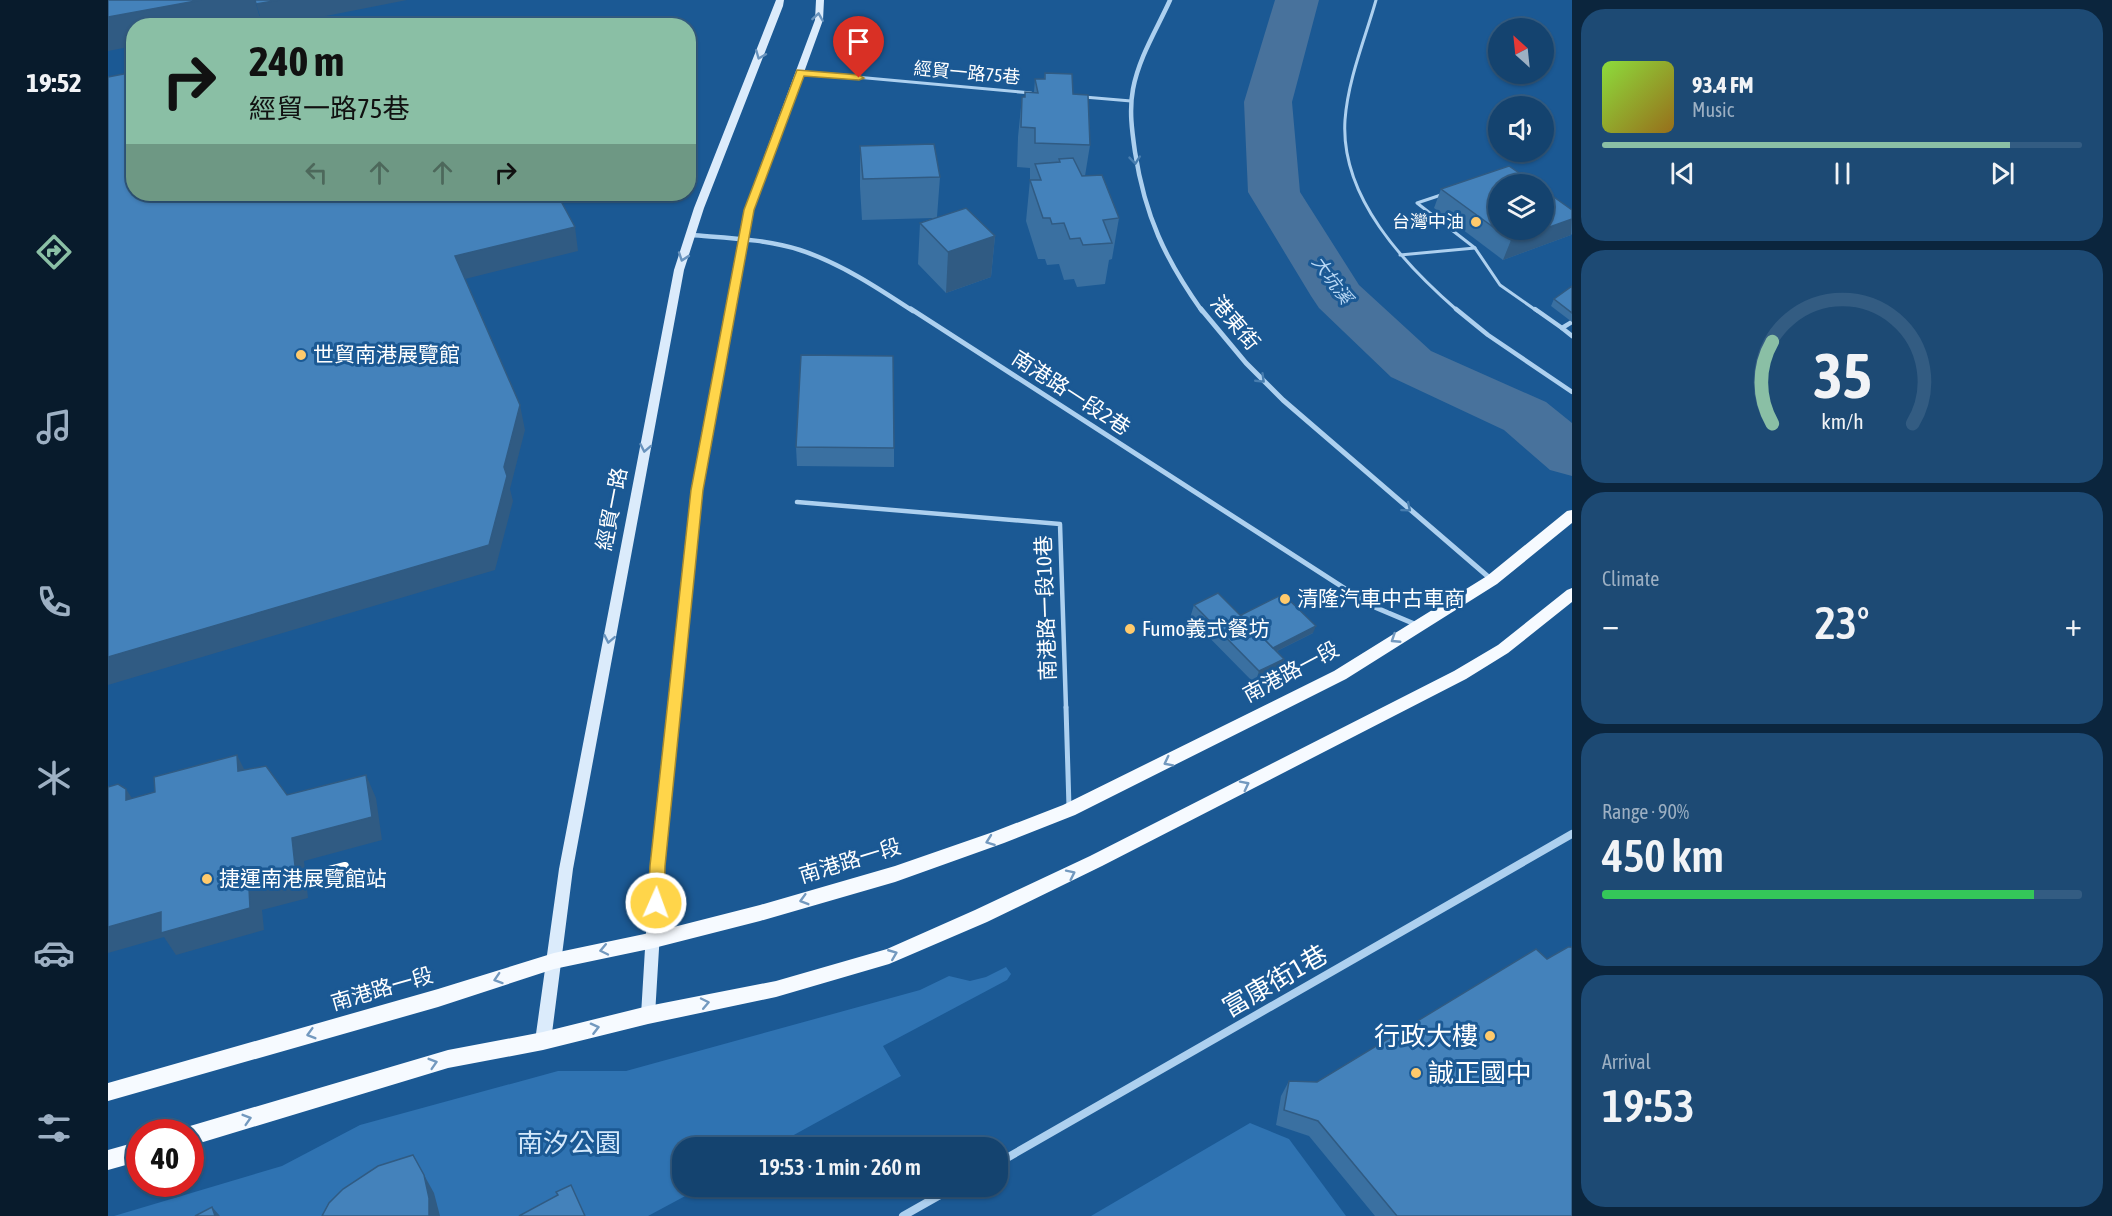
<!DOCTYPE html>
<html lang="en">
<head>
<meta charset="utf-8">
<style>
	body { margin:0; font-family:"Asap Condensed","Noto Sans TC",sans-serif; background:#1d4a74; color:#f1f3f6; height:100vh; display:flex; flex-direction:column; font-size:22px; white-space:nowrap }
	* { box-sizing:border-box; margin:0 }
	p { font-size:20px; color:#9db0c3 }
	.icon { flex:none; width:33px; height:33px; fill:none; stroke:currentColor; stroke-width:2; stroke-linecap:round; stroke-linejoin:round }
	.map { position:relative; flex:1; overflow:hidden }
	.panel { display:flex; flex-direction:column; gap:9px; padding:9px; background:#0b253d; width:540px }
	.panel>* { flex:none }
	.guide { position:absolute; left:18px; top:18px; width:570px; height:183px; border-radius:24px; box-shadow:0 2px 4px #0004,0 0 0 2px #335c82; background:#8abfa5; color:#111; overflow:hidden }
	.needle { width:39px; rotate:333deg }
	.fabs { position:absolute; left:1380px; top:18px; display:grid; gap:12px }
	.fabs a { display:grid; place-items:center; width:66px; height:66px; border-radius:50%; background:#14436f; box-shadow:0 2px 4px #0004,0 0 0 2px #335c82; font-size:30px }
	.speed { position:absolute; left:18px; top:1119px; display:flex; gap:12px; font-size:30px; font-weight:700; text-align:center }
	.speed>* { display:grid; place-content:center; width:78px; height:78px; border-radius:50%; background:#14436f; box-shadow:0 2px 4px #0004,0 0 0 2px #335c82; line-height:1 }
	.speed .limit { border:9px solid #d22; background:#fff; color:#111 }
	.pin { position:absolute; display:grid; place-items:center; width:51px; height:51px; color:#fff; margin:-62px -26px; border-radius:50% 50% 50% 0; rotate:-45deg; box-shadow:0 0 6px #0007 }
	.pin .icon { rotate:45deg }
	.me { position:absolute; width:66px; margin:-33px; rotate:2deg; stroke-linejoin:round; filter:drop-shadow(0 0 4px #0008) }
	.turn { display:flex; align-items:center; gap:21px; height:126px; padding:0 24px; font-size:27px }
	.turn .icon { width:78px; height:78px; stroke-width:2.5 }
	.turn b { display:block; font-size:42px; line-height:51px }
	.lanes { display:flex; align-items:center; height:57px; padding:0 24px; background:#0003; justify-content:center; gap:30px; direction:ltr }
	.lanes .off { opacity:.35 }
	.big { font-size:45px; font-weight:600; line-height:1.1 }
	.panel .widget { flex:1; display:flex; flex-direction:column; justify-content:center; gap:9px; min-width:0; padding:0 21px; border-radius:24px; background:#1d4a74 }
	.panel .dial { align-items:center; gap:0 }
	.dial svg { height:156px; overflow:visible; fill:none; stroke:#335c82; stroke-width:7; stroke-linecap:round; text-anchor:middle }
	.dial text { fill:#f1f3f6; stroke:none }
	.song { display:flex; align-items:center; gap:18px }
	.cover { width:72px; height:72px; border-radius:9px; background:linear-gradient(135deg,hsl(90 70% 55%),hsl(40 70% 35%)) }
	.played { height:6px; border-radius:3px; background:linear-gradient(90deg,#8abfa5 85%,#335c82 85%) }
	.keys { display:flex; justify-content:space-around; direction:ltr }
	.heat { display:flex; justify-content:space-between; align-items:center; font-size:33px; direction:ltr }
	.charge { height:9px; border-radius:4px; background:linear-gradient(90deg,#34c759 90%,#335c82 0) }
	.trip { position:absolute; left:564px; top:1137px; width:336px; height:60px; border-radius:24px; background:#14436f; box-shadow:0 2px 4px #0004,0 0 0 2px #335c82; font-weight:600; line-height:60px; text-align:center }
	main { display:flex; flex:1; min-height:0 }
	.menu { display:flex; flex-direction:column; width:108px; justify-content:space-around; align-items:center; background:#081b2c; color:#9db0c3 }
	.menu .icon { width:42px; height:42px }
	.menu .selected { color:#8abfa5 }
	.menu b { font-size:27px; color:#f1f3f6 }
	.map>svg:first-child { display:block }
	.green { fill:#2f73b2 }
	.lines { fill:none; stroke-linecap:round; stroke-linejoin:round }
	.river { fill:#48729c; fill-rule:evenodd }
	.lane-far2 { stroke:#add0ef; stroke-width:3 }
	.lane-far1 { stroke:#add0ef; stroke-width:4.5 }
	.lane { stroke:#add0ef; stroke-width:5 }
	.street-far2 { stroke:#add0ef; stroke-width:4.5 }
	.street-far1 { stroke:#add0ef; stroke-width:5 }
	.street { stroke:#add0ef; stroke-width:8 }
	.secondary { fill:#dbebfb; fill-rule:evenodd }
	.primary { fill:#f6faff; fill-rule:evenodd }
	.rail-casing { stroke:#fff; stroke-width:8 }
	.rail { stroke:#1b5994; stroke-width:5; stroke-dasharray:16; stroke-linecap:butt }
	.wall { fill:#3a70a1 }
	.shaded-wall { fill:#305b83 }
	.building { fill:#4482bb; stroke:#305b83; stroke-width:1.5 }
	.oneway { stroke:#6893bd }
	.oneway2 { stroke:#477daf }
	.oneway3 { stroke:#7399bf }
	.route { fill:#ffd54a; stroke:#a68a30; stroke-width:1.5 }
	.poi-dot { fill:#ffca6c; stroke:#1b5994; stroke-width:2 }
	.labels { text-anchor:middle; stroke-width:6; stroke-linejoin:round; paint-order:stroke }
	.far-street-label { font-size:18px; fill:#fff; stroke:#1b5994 }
	.far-poi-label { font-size:18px; fill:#fff; stroke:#1b5994; text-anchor:end }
	.far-water-label { font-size:18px; font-style:italic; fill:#bad9f6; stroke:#1b5994 }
	.street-label { font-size:21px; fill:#fff; stroke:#1b5994 }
	.poi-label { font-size:21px; fill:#fff; stroke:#1b5994; text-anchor:start }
	.near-street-label { font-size:26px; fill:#fff; stroke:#1b5994 }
	.near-poi-label { font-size:26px; fill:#fff; stroke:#1b5994; text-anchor:end }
	.near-park-label { font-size:26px; fill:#d4e8fb; stroke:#1b5994 }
</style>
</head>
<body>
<main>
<nav class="menu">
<b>19:52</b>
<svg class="icon selected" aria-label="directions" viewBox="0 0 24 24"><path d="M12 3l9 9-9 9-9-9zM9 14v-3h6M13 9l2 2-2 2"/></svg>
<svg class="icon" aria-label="music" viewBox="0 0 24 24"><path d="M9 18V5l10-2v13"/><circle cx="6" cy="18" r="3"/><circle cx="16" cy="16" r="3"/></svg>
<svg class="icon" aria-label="phone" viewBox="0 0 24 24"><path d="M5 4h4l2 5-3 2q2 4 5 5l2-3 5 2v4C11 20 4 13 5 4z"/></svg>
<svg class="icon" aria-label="climate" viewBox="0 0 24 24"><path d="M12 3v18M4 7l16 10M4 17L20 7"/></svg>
<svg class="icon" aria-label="car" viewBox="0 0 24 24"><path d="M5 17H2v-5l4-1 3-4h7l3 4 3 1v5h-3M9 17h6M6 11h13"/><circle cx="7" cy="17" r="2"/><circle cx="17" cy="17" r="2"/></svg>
<svg class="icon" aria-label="filters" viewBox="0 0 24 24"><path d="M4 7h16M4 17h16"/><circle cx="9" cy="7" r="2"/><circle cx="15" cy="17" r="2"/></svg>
</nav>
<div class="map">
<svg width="1464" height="1216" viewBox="0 0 1464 1216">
	<rect width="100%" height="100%" fill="#1b5994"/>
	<!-- green -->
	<g class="green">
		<polygon points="898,967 903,974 899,980 775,1046 793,1076 664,1147 574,1148 574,1186 594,1187 540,1216 6,1216 174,1166 252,1125 450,1071 518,1071 812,990 841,976 862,981 878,977"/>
		<polygon points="1142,1123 1181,1139 1238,1216 983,1216"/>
	</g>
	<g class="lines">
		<!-- river -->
		<polygon class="river" points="1167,0 1211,0 1184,102 1192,192 1251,285 1323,351 1438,402 1464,423 1464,476 1442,470 1396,430 1283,377 1211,308 1203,296 1140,192 1136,102"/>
		<!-- lane-far2 -->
		<g class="lane-far2">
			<path d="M1268 0C1257 39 1240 79 1237 120 1232 197 1296 264 1350 311"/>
			<polyline points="693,72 923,93"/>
			<polyline points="976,97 1023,101"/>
			<polyline points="1336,194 1309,203 1367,248 1392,285 1429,311"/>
			<polyline points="1292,255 1367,248"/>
		</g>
		<!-- lane-far1 -->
		<g class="lane-far1">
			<polyline points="1348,309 1380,335 1464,392"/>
			<polyline points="1427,309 1454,328"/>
			<polyline points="1464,322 1454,328 1464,336"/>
			<polyline points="689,502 952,524 958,708"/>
		</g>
		<!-- lane -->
		<polyline class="lane" points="958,707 961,807"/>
		<!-- street-far2 -->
		<g class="street-far2">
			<path d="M1062 0C1049 29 1031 57 1025 89 1021 110 1024 131 1027 152 1037 216 1057 259 1094 311"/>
			<path d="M583 235C619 238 657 239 692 250 732 263 770 288 805 311"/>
		</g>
		<!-- street-far1 -->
		<g class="street-far1">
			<polyline points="803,309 1264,606 1309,625"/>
			<polyline points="1093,309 1138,363 1175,400 1384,580"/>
		</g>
		<!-- street -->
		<g class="street">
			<polyline points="890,1163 1464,834"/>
			<polyline points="795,1216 848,1186"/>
		</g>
		<!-- secondary -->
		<g class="secondary">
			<polygon points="668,0 676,0 675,6 596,208 576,270 465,869 443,1041 440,1046 435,1048 430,1046 427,1041 451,869 566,270 586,208"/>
			<polygon points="708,0 716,0 715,20 646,210 595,490 556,866 547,1015 545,1020 540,1022 535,1020 533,1015 542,866 583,490 636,210 707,20"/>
		</g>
		<!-- primary -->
		<g class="primary">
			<polygon points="1464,510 1464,523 1389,584 1238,679 967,815 896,843 787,882 652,921 546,948 446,969 330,1007 0,1101 0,1083 330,989 446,953 546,932 652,905 787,866 885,832 955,805 1226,671 1379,576 1459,511"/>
			<polygon points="1464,588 1464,602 1400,653 1358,679 994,866 879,922 781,964 668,997 540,1024 435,1050 340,1068 82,1146 82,1132 74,1132 75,1129 82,1126 340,1050 435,1032 540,1006 668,981 779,949 867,910 982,856 1346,671 1390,645 1459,590"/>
			<polygon points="32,1141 32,1161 0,1170 0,1150"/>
		</g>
		<defs>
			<polyline id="rail" points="182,880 237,866"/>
		</defs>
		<!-- rail casing -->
		<use href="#rail" class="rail-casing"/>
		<!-- rail -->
		<use href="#rail" class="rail"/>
	</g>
	<!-- wall -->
	<g class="wall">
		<polygon points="937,73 965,94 982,145 977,176 1011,218 1004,259 1001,260 997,284 969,287 966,279 956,280 951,264 939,265 937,259 930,259 918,221 922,180 922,168 909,167 910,137 914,97 917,97 917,92 926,92 927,79 936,79"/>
		<polygon points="752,146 832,177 829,217 887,236 883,277 838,293 810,264 812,223 826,218 754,220 752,187"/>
		<polygon points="1333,189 1464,210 1464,234 1463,235 1395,260 1326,208"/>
		<polygon points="1464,286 1464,322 1443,306 1446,299"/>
		<polygon points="688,447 786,448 786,467 689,466"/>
		<polygon points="1086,605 1133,615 1205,633 1169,651 1176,659 1171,672 1147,684 1082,618"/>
		<polygon points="1439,959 1464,1216 1267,1216 1201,1136 1168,1125 1173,1096 1181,1081 1209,1082"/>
	</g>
	<!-- shaded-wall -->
	<g class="shaded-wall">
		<polygon points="93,0 147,0 153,22 135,26 26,26 26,46 0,51 0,17"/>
		<polygon points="147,0 299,0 167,26 155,26"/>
		<polygon points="1464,219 1463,235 1395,260 1403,240"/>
		<polygon points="467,227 470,251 353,280 347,256"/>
		<polygon points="887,236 883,277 838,293 840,252"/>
		<polygon points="412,405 417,430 402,489 405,501 387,570 0,685 0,657 396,467"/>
		<polygon points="1208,626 1205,633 1157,657 1160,651"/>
		<polygon points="1176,659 1171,672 1147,684 1151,671"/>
		<polygon points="129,755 141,779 130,771"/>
		<polygon points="258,775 268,798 274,840 196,861 200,898 154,910 156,930 68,955 56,937 0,953 0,927 141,888 184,838"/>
		<polygon points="18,789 33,812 18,800"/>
		<polygon points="305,1155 326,1193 332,1216 321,1216"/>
		<polygon points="104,1207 112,1216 107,1216"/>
	</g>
	<!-- building -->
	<g class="building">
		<polygon points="0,0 93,0 0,17"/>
		<polygon points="147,0 171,0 148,4"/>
		<polygon points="26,72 26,194 449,194 467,227 347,256 412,405 396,467 399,476 381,545 0,657 0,77"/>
		<polygon points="937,73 964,74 965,94 980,95 982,145 927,143 927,128 913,127 914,97 917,97 917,92 930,93 927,79 937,79"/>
		<polygon points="826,144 832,177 755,179 752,146"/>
		<polygon points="965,158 974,176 994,175 1011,218 995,220 1004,243 975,245 972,238 962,239 956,223 944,224 942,218 935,218 922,180 933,180 927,164 952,162 951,159"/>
		<polygon points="1401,166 1427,184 1390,184 1390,230 1433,230 1403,240 1333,189"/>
		<polygon points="1436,190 1464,210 1464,219 1436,229"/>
		<polygon points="858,208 887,236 840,252 812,223"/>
		<polygon points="1464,286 1464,313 1446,299"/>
		<polygon points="693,355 785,356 786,448 688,447"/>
		<polygon points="1110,593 1176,659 1151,671 1086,605"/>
		<polygon points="1175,594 1208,626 1165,648 1133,615"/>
		<polygon points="129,755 130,771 158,766 179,795 258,775 264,817 184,838 188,875 141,888 142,908 53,933 53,912 0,927 0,787 10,784 18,789 18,800 47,792 46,777"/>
		<polygon points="1460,947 1464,947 1464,1216 1289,1216 1210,1121 1176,1110 1181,1081 1209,1082 1428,949 1439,959"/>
		<polygon points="305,1155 316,1175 321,1198 321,1216 214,1216 221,1203 235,1189 270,1166"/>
		<polygon points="463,1185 477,1216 411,1216 450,1195 448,1192"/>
		<polygon points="104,1207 107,1216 87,1216"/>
	</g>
	<!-- one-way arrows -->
	<defs><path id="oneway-chevron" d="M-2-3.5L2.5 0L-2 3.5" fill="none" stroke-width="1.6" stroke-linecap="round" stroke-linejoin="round" transform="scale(1.5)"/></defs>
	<g class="oneway">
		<use href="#oneway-chevron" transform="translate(710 17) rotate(-81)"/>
		<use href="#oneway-chevron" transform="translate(652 55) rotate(112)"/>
		<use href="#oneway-chevron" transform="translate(575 257) rotate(109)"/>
		<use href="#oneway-chevron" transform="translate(537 448) rotate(101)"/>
		<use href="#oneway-chevron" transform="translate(501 639) rotate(101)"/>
	</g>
	<g class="oneway2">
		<use href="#oneway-chevron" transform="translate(1027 160) rotate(84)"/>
		<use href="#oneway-chevron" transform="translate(1153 379) rotate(44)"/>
		<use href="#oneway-chevron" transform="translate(1299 508) rotate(40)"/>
	</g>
	<g class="oneway3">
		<use href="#oneway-chevron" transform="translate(1287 639) rotate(147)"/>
		<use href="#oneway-chevron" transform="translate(1060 762) rotate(153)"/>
		<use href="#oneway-chevron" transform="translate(1137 785) rotate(-27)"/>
		<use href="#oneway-chevron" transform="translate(882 841) rotate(160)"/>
		<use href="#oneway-chevron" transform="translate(963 874) rotate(-26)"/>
		<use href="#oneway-chevron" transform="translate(696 900) rotate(164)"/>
		<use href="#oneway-chevron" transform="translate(496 950) rotate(168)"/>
		<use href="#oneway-chevron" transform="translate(785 954) rotate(-22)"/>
		<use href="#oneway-chevron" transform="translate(390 979) rotate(162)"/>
		<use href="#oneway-chevron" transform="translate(597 1003) rotate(-12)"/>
		<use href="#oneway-chevron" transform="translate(487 1028) rotate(-14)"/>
		<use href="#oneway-chevron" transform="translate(203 1034) rotate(164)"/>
		<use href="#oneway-chevron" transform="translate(325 1063) rotate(-17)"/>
		<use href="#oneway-chevron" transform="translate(139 1119) rotate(-17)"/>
	</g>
	<!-- route -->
	<polygon class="route" points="689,70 751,75 756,78 751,80 696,76 646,210 595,490 557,866 556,903 554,908 548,910 542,908 540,903 542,866 583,490 636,210"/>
	<!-- markers -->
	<g class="poi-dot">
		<circle cx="1368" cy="222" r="6"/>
		<circle cx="193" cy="355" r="6"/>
		<circle cx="1177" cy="599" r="6"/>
		<circle cx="1022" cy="629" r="6"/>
		<circle cx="99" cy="879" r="6"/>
		<circle cx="1382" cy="1036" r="6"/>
		<circle cx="1308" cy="1073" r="6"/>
	</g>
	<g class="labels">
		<!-- far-street labels -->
		<g class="far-street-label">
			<text transform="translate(859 73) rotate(5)" y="6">經貿一路75巷</text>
		</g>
		<!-- far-poi labels -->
		<g class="far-poi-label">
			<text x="1356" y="228">台灣中油</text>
		</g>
		<!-- far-water labels -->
		<g class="far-water-label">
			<text transform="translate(1224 280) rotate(54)" y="6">大坑溪</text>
		</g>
		<!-- street labels -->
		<g class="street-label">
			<text transform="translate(1127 323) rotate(50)" y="7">港東街</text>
			<text transform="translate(963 393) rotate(33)" y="7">南港路一段2巷</text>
			<text transform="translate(504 509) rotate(-79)" y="7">經貿一路</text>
			<text transform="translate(938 608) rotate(-92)" y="7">南港路一段10巷</text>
			<text transform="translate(1183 672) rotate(-28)" y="7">南港路一段</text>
			<text transform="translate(742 861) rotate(-17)" y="7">南港路一段</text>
			<text transform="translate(274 989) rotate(-16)" y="7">南港路一段</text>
		</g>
		<!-- poi labels -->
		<g class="poi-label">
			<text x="205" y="362">世貿南港展覽館</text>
			<text x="1189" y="606">清隆汽車中古車商</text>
			<text x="1034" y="636">Fumo義式餐坊</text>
			<text x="111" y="886">捷運南港展覽館站</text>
		</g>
		<!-- near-street labels -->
		<g class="near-street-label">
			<text transform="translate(1167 981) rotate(-30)" y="9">富康街1巷</text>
		</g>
		<!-- near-poi labels -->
		<g class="near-poi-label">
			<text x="1370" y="1045">行政大樓</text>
			<text x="1320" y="1082" text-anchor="start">誠正國中</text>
		</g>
		<!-- near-park labels -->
		<g class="near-park-label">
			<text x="461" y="1152">南汐公園</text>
		</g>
	</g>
</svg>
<div class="fabs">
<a><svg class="needle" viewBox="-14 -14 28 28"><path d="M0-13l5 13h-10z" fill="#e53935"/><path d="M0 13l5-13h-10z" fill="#9db0c3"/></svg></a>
<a><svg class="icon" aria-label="sound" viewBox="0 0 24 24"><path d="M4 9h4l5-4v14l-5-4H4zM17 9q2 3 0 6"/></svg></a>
<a><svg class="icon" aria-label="layers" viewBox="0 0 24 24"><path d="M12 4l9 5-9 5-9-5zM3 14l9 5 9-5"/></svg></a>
</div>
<div class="speed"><div class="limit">40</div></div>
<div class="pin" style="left:751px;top:78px;background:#d93025"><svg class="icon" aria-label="arrive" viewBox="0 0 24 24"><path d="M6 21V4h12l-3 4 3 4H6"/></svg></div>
<svg class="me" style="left:548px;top:903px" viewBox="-20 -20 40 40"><circle r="17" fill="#ffd54a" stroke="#fff" stroke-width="3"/><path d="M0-11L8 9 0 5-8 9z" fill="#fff"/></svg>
<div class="trip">19:53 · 1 min · 260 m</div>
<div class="guide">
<div class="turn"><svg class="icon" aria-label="right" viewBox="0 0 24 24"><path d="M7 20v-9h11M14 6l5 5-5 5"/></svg><div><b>240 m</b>經貿一路75巷</div></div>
<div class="lanes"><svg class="icon off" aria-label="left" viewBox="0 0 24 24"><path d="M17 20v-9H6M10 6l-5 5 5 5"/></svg><svg class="icon off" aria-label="ahead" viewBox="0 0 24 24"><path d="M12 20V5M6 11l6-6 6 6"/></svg><svg class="icon off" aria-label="ahead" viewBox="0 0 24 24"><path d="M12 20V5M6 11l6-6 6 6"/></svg><svg class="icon" aria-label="right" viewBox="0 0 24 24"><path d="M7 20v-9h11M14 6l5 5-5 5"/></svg></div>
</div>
</div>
<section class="panel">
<div class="widget">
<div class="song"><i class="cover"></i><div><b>93.4 FM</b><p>Music</p></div></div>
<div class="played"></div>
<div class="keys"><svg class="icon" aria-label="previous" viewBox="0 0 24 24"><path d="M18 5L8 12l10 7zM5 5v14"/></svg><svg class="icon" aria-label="pause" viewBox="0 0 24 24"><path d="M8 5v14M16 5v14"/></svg><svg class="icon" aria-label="next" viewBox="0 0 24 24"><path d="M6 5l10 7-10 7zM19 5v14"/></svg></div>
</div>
<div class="widget dial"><svg viewBox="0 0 100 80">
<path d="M14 69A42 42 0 1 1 86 69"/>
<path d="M14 69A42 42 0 0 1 14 27" stroke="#8abfa5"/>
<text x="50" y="56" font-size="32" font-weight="700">35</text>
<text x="50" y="72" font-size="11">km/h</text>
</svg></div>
<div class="widget"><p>Climate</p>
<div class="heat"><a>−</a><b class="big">23°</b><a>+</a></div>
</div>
<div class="widget"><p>Range · 90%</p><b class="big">450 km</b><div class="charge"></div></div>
<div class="widget"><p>Arrival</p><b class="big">19:53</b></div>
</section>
</main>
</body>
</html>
